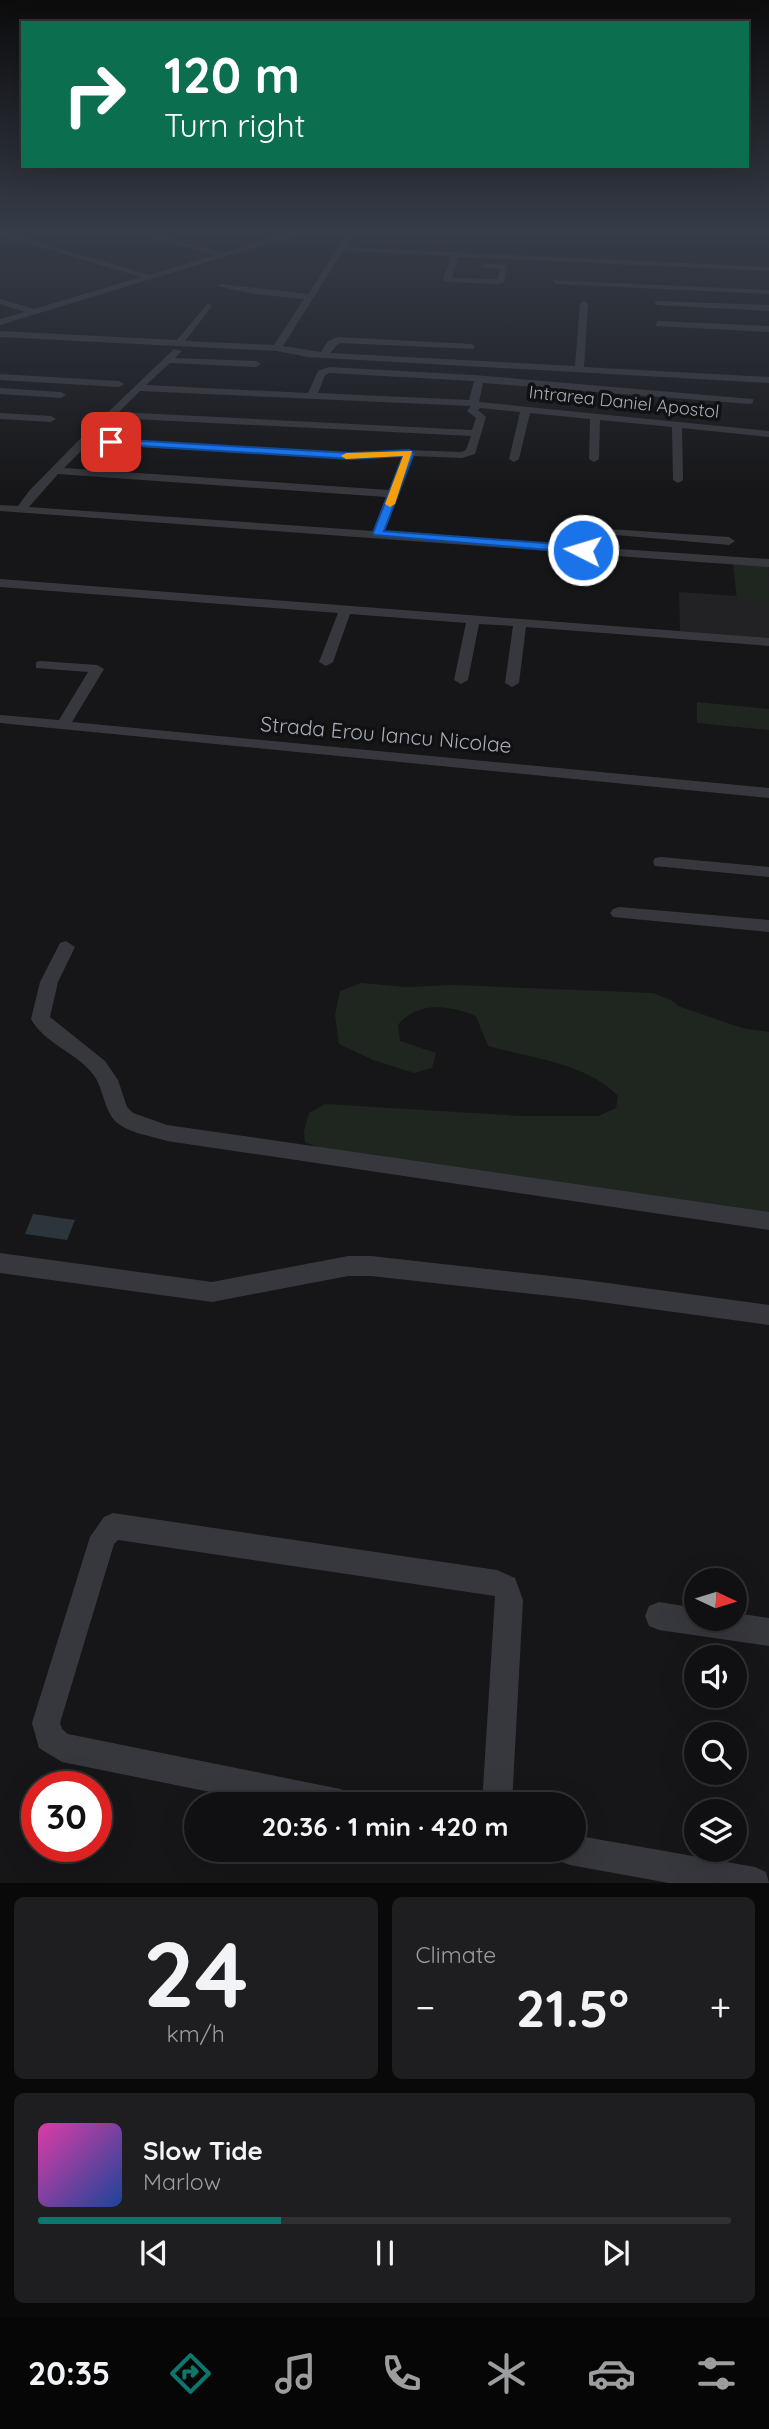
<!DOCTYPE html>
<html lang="en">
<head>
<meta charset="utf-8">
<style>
	body { margin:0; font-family:Quicksand,sans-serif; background:#1e1e20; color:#f1f3f6; height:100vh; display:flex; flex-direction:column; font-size:26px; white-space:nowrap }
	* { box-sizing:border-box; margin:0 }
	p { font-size:23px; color:#9c9d9f }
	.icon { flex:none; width:38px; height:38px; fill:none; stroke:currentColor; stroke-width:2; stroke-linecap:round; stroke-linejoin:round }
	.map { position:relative; height:1883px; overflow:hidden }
	.side { display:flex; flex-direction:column; gap:14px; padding:14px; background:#09090a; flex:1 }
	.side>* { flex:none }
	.top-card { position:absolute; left:21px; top:21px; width:728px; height:147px; border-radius:0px; box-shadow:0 7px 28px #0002,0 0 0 2px #303032; background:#0b6e4f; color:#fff; overflow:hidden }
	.needle { width:46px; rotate:94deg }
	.controls { position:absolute; left:684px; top:1568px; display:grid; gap:14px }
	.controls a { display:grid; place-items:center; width:63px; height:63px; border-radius:50%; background:#101012; box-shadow:0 7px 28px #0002,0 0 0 2px #303032; font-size:35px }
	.speed { position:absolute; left:21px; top:1771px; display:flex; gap:14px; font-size:35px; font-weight:700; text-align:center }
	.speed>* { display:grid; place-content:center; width:91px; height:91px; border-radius:50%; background:#101012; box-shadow:0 7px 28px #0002,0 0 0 2px #303032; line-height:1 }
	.speed .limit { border:10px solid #d22; background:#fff; color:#111 }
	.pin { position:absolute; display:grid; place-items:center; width:60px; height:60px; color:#fff; margin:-30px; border-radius:14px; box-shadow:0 4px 10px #0006 }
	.me { position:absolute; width:77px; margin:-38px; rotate:275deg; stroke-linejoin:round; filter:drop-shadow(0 0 5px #0008) }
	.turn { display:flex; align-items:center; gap:24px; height:147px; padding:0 28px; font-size:32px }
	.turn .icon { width:91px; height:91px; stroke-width:2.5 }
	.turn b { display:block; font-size:49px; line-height:60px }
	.big { font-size:52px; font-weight:700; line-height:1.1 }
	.side .widget { flex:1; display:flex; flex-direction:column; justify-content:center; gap:10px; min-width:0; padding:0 24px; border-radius:10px; background:#1e1e20 }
	.side .dial { align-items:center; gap:0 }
	.dial b { font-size:91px; line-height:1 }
	.song { display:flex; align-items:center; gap:21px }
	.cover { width:84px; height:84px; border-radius:10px; background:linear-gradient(135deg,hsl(320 70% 55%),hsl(220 70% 35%)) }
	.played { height:7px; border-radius:4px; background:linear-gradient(90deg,#0f766e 35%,#303032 35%) }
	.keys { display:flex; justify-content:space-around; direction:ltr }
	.heat { display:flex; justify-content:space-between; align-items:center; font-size:38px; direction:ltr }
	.side .tiles { flex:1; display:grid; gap:14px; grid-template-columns:1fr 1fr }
	.widget:last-child { grid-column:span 2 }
	.trip { position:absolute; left:184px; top:1792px; width:402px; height:70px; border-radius:35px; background:#101012; box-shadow:0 7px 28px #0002,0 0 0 2px #303032; font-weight:700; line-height:70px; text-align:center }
	.tab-bar { display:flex; height:112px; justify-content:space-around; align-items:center; background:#060607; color:#9c9d9f }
	.tab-bar .icon { width:49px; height:49px }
	.tab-bar .active { color:#0f766e }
	.tab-bar b { font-size:32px; color:#f1f3f6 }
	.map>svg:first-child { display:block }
	.built { fill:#222225 }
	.green { fill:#1e261f }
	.water { fill:#2c353c }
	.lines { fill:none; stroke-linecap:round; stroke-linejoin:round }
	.minor { fill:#37383d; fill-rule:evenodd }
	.route { fill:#1a73e8; stroke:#114b97; stroke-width:2 }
	.slow { fill:#f59e0b }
	.labels { text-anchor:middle; stroke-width:7; stroke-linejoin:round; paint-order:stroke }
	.far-street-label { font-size:18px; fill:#a8adb8; stroke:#111113 }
	.street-label { font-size:21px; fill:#a8adb8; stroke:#111113 }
</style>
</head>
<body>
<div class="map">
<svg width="769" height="1883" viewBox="0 0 769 1883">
	<rect width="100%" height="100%" fill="#161618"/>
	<!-- built -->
	<polygon class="built" points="769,565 769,638 680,631 679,592 736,596"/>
	<!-- green -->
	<g class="green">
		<polygon points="733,563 768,565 769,602 737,600"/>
		<polygon points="697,702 769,709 769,730 697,723"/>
		<path d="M361 983 406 987 455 985 653 993 671 1000 678 1006 742 1028 769 1032V1214L319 1148 305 1142 304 1131 309 1113 325 1104 522 1116H598L616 1108 618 1096C586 1063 530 1058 488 1046L476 1016C450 1005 417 1001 398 1025L400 1041 436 1053 432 1068 414 1073 373 1060 339 1044 335 1015 340 991Z"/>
	</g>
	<!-- water -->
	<polygon class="water" points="33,1214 75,1220 67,1240 25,1234"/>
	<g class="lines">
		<!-- minor -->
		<g class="minor">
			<polygon points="128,230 138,230 223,253 301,230 312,230 0,325 0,319 25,312 0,304 0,299 34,309 141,277 0,235 0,231 149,275 215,255"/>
			<polygon points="350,230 357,230 346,247 769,267 769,271 458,257 452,278 497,279 500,269 480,267 483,263 507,265 504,282 500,284 447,282 443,280 451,256 343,251 283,346 321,352 328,341 338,337 471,344 474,345 474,349 339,343 330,353 575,366 580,304 584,301 588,304 584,367 769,377 769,383 308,357 277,351 0,337 0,331 177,340 208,303 212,306 185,341 274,345 304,299 254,294 217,286 221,284 308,294"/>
			<polygon points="552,280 769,290 769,294 555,284"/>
			<polygon points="654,301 769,305 769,311 657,305"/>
			<polygon points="658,321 769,326 769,332 655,326"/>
			<path d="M174 349 182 351 175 358 256 361 261 364 256 367 170 363 146 385 308 393 318 371 329 367 474 375 753 399V403L750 404 483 383 479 402 769 431V437L682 428 683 480 678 483 673 480 672 427 600 420 599 459 594 462 589 459 590 419 530 413 519 459 514 462 509 459 520 412 480 408 478 410 486 417 475 454 462 458 413 456 384 532 577 546 579 518 585 515 591 518 589 547 769 559V567L0 511V505L18 506 29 491 80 439ZM330 373 473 381H474L469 400 318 393 325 375ZM140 391 471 406 467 411 476 418 472 430 119 412ZM113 418 471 436 466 450 461 452 409 450 351 453 93 438ZM88 444 351 459 402 456 389 490 64 468ZM58 474 386 497 373 531 29 507Z"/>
			<polygon points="0,374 119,381 124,384 119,387 0,380"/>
			<polygon points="0,388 61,392 66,395 61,398 0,394"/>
			<polygon points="0,413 51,416 56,419 51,422 0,419"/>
			<polygon points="609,529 729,537 735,541 729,545 605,534 603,532"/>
			<polygon points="0,579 769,638 769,646 526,627 519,683 512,687 505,683 513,626 479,624 468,680 461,684 454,680 466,623 350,614 333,662 326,666 319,662 338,613 0,587"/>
			<polygon points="41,661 97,665 104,669 72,722 769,788 769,798 0,723 0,715 59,720 88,672 36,668 36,662"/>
			<polygon points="661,857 769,867 769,877 655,866 653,862 655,858"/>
			<polygon points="619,907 769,920 769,932 613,917 610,913 613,909"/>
			<path d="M66 941 75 947 58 982 50 1017 105 1061 118 1080 127 1107 133 1113 167 1125 769 1212V1230L167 1141C152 1136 133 1134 120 1125 103 1114 105 1088 92 1073 75 1052 44 1043 31 1019L40 982 60 943Z"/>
			<polygon points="0,1253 212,1282 348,1256 371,1256 578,1279 769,1305 769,1325 578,1299 371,1276 348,1276 212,1302 0,1273"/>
			<polygon points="113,1513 497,1570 515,1578 523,1600 512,1804 482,1804 495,1596 118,1540 114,1544 60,1723 62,1729 68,1734 340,1789 351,1793 355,1804 269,1804 62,1762 39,1748 32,1723 90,1537 104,1517"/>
			<polygon points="659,1602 696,1608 696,1619 735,1619 735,1613 769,1618 769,1646 659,1630 649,1626 645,1616 649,1606"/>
			<polygon points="574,1835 755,1867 766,1872 769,1883 669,1883 570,1865 559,1861 555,1850 574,1850"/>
		</g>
	</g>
	<!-- sky -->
	<linearGradient id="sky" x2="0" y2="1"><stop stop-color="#0c0c0d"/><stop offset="0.47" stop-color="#363c48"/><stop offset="1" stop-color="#363c48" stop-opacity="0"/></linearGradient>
	<rect width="769" height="493" fill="url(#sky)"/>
	<!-- route -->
	<polygon class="route" points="111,439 351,453 409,450 414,453 384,531 583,546 588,550 583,553 374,535 373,533 403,456 351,459 108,444 108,440"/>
	<!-- slow -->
	<polygon class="slow" points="412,451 395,504 390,507 385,504 403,456 346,459 341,456 346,453"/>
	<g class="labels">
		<!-- far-street labels -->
		<g class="far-street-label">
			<text transform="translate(624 402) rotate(6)" y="6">Intrarea Daniel Apostol</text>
		</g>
		<!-- street labels -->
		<g class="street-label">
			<text transform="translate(386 735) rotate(5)" y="7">Strada Erou Iancu Nicolae</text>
		</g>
	</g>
</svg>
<div class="controls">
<a><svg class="needle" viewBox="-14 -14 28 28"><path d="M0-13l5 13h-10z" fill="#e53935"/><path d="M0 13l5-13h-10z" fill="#9c9d9f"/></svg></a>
<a><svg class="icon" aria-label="sound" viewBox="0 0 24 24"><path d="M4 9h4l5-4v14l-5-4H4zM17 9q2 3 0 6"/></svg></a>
<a><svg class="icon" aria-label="search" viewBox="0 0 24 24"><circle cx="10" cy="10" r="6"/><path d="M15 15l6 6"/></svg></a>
<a><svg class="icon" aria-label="layers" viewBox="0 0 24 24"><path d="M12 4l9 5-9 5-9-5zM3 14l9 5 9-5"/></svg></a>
</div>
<div class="speed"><div class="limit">30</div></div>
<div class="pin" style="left:111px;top:442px;background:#d93025"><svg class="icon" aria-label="arrive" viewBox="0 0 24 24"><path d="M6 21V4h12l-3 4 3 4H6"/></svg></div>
<svg class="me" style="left:583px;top:550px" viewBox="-20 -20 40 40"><circle r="17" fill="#1a73e8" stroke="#fff" stroke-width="3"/><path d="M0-11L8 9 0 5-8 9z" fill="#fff"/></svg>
<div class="trip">20:36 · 1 min · 420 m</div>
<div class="top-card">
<div class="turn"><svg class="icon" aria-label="right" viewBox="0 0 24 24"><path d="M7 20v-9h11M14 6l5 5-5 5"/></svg><div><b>120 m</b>Turn right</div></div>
</div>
</div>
<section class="side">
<div class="tiles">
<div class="widget dial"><b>24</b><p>km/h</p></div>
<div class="widget"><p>Climate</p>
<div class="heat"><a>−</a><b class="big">21.5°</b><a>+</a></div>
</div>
<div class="widget">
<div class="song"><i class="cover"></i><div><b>Slow Tide</b><p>Marlow</p></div></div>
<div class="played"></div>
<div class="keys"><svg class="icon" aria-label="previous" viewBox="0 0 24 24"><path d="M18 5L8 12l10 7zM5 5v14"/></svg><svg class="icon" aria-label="pause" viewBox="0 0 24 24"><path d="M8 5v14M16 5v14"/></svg><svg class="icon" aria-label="next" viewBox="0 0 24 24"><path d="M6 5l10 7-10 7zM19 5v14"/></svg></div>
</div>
</div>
</section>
<nav class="tab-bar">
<b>20:35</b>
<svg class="icon active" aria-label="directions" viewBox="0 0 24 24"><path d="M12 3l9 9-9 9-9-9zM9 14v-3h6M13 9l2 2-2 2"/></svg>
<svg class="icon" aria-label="music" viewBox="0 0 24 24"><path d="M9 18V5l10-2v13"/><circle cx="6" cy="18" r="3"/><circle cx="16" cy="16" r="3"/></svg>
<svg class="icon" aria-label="phone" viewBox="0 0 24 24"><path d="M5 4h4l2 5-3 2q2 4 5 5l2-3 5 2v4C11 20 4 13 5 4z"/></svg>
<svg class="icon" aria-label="climate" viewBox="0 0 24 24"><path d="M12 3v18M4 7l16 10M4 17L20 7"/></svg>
<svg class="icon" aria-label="car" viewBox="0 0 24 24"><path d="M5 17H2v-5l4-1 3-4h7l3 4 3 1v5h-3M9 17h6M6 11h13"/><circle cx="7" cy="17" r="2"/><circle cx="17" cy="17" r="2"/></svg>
<svg class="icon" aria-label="filters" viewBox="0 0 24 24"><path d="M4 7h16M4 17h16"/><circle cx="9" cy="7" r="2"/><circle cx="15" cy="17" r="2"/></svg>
</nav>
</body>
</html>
